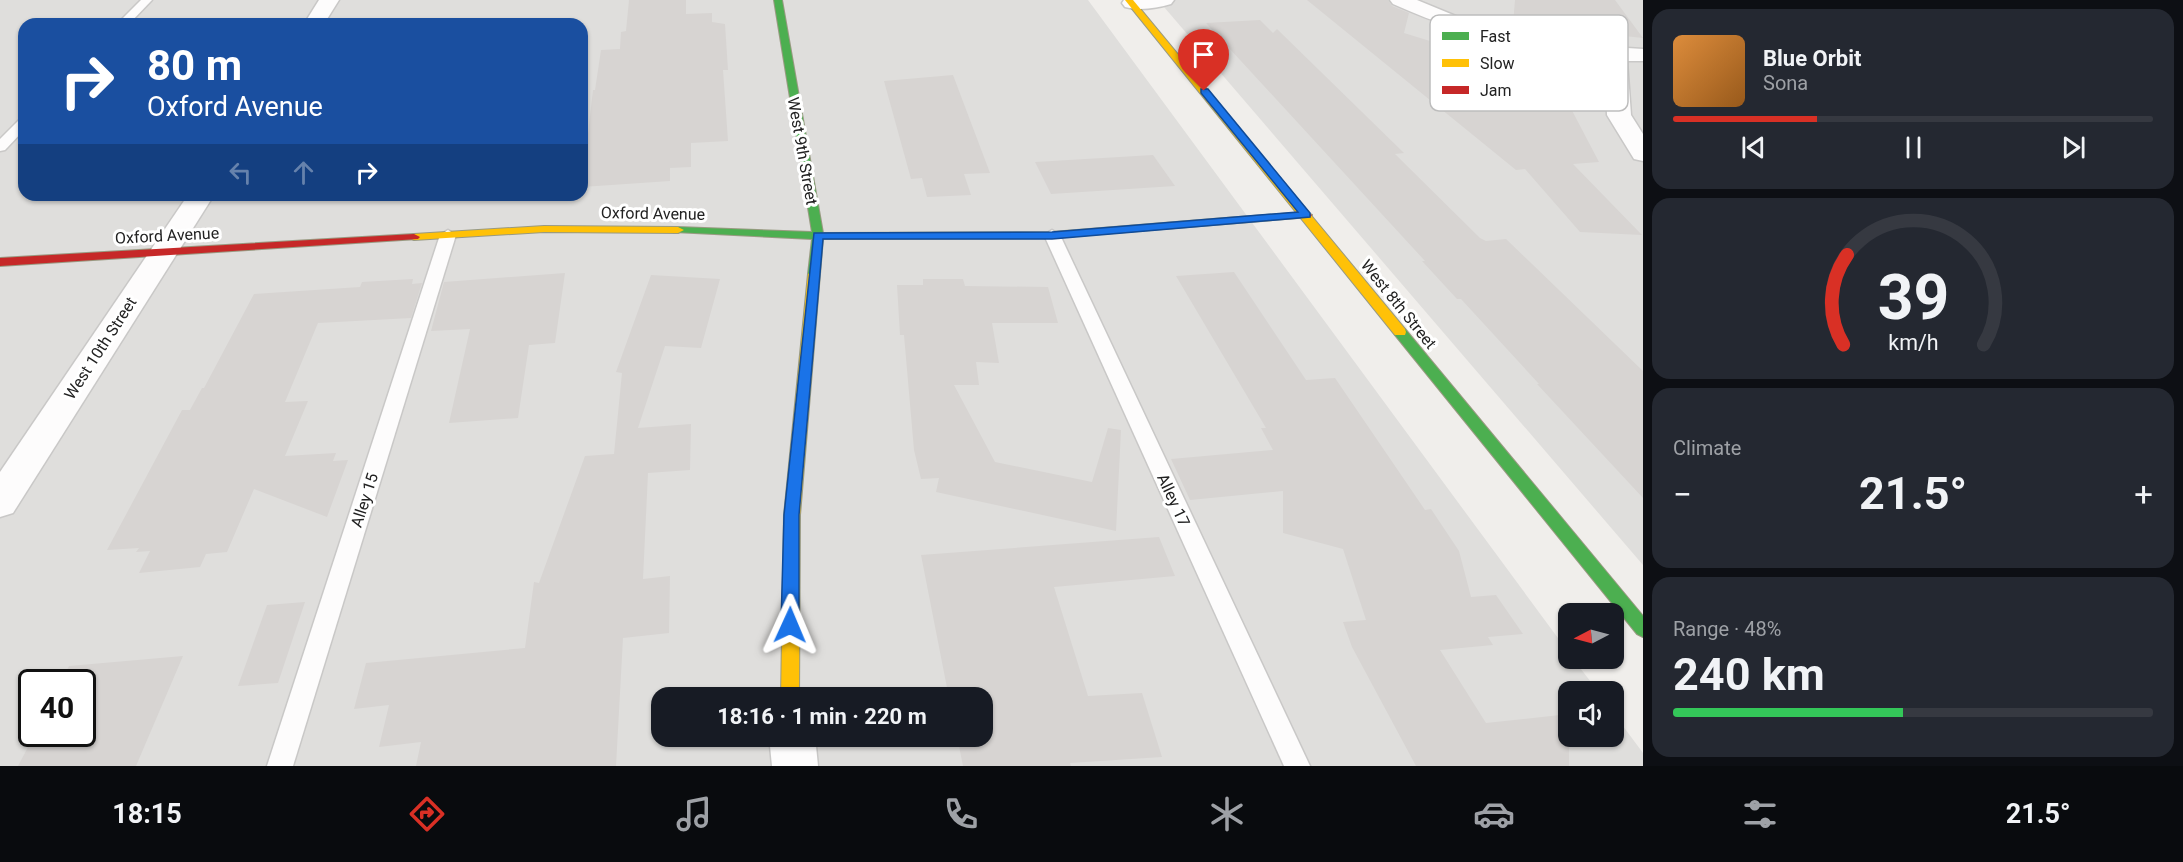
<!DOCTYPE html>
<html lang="en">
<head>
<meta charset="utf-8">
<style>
	body { margin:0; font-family:Roboto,sans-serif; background:#242831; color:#f1f3f6; height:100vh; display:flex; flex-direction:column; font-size:22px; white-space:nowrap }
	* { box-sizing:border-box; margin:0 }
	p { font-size:20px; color:#9ea1a6 }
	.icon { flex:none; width:33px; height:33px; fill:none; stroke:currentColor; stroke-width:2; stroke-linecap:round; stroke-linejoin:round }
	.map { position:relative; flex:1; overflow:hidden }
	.panel { display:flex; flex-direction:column; gap:9px; padding:9px; background:#0d0f14; width:540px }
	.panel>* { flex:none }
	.banner { position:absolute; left:18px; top:18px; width:570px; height:183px; border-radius:18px; box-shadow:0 2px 4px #0004; background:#1a4fa0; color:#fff; overflow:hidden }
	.needle { width:39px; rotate:264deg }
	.tools { position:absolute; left:1558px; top:603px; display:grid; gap:12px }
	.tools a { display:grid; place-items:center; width:66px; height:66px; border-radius:12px; background:#171b24; box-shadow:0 2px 4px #0004; font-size:30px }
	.speed { position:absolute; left:18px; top:669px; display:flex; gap:12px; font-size:30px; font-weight:700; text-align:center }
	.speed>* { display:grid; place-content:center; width:78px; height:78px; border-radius:50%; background:#171b24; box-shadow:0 2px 4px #0004; line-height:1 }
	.speed .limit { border:3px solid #111; border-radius:9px; background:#fff; color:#111 }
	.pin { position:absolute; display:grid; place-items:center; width:51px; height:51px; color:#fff; margin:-62px -26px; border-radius:50% 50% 50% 0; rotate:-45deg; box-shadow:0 0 6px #0007 }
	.pin .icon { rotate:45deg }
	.me { position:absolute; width:66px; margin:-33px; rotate:1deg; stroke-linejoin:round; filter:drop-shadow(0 0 4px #0008) }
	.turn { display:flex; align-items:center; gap:21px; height:126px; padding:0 30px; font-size:27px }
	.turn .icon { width:78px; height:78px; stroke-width:2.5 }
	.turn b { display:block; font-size:42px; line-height:51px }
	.lanes { display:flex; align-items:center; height:57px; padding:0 30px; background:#0003; justify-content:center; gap:30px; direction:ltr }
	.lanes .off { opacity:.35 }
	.big { font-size:45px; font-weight:700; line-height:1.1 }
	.panel .tile { flex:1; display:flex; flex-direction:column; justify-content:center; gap:9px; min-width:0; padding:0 21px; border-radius:18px; background:#242831 }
	.panel .dial { align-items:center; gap:0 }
	.dial svg { height:156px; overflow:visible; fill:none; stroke:#363941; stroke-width:7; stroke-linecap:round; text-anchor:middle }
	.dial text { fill:#f1f3f6; stroke:none }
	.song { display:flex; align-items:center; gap:18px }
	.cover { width:72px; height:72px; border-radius:9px; background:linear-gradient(135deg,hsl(30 70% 55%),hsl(30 70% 35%)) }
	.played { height:6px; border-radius:3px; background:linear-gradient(90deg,#d93025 30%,#363941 30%) }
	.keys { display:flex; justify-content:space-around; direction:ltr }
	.heat { display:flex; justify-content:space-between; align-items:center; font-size:33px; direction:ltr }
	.charge { height:9px; border-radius:4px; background:linear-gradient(90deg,#34c759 48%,#363941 0) }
	.trip { position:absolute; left:651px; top:687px; width:342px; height:60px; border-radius:18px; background:#171b24; box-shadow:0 2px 4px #0004; font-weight:700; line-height:60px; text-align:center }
	.menu { display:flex; height:96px; justify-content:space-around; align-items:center; background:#090b0e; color:#9ea1a6 }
	.menu .icon { width:42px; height:42px }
	.menu .selected { color:#d93025 }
	.menu b { font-size:27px; color:#f1f3f6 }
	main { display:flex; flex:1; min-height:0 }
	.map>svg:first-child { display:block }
	.residential { fill:#dfdedc; fill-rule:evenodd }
	.building { fill:#d7d4d2 }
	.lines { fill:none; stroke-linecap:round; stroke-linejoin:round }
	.lane-casing { stroke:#c9c8c7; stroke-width:3 }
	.street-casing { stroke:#c9c8c7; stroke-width:3 }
	.fast-casing { stroke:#999a82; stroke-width:2 }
	.slow-casing { stroke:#999a82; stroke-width:2 }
	.jam-casing { stroke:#999a82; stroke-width:2 }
	.lane { fill:#fdfcfc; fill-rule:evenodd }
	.street { fill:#fdfcfc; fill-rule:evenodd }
	.fast { fill:#4caf50; fill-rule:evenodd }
	.slow { fill:#ffc107; fill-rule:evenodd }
	.jam { fill:#c62828; fill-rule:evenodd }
	.route { fill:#1a73e8; stroke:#114b97; stroke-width:1.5 }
	.labels { text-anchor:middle; stroke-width:6; stroke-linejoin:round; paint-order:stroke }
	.street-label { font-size:16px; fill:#222; stroke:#fff }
	.key { fill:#fff; stroke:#bdbdbd; stroke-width:1.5 }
	.key-label { font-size:16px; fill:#222 }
</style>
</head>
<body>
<main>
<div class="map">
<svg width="1643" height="766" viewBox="0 0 1643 766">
	<rect width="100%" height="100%" fill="#f0eeeb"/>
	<!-- residential -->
	<g class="residential">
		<path d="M0 0H1088L1569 653V658L1573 659 1598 691 1569 692V736H1614V714L1643 753V766H0ZM24 24H582V195H24ZM32 682H82V734H32ZM662 698H982V736H662Z"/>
		<polygon points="1158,0 1643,0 1643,565"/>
	</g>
	<!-- building -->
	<g class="building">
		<polygon points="629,0 686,0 686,14 712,13 712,22 725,24 728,70 723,70 728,141 691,143 691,167 670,168 670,181 582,187 593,90 595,90 601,50 620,49 621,32 626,31"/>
		<polygon points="1307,0 1388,0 1392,6 1409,13 1404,33 1556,80 1599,162 1573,164 1642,235 1580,232 1525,169 1516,170"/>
		<polygon points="1515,0 1615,0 1643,38 1513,24"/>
		<polygon points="1260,20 1273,33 1277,29 1404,153 1395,154 1480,238 1486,241 1506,239 1643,371 1643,498 1537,384 1539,384 1461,299 1457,299 1422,261 1425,261 1206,23"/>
		<polygon points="953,75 990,173 964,174 971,195 927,197 922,178 911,179 884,81"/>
		<polygon points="1153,155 1175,186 1051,194 1035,162"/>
		<polygon points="1234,272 1306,380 1335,378 1425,510 1431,509 1459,551 1471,597 1496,595 1523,634 1488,637 1493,645 1440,650 1486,723 1569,714 1569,766 1416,766 1352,647 1343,622 1366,620 1343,549 1283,533 1283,491 1190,500 1171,459 1273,450 1261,428 1266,428 1176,276"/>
		<polygon points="565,273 555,343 529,345 518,418 449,423 470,329 431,331 444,282"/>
		<polygon points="651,275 720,279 701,348 665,346 638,428 691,424 690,470 648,473 643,579 670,576 669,633 623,638 616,766 416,766 421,742 379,747 389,705 354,709 366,663 525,648 534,582 539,583 585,456 614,454 622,373 616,372"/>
		<polygon points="413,279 412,284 422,283 411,318 318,323 285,402 308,401 285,456 336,453 333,461 348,460 327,517 254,489 227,552 206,554 200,567 139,573 150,551 136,552 139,548 107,550 182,410 190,410 202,388 204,388 254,294 360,287 362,282"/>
		<polygon points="923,279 963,279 965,286 1048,287 1058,323 992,323 999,363 976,362 979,385 954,385 995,462 1092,482 1108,428 1121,430 1116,531 936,492 939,478 921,479 914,450 904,335 900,335 897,285 923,285"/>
		<polygon points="1159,537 1175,576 1054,587 1088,696 1142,693 1162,757 1070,763 1071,766 963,766 957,736 982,736 982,698 949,698 921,555"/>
		<polygon points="305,602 278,683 238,686 267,605"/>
		<polygon points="183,656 136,766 18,766 35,734 82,734 82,682 61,682 69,666"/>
	</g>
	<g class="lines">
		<defs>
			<g id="lane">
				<polygon points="141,0 152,0 129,24 117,24"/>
				<polygon points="24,119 24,130 5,150 0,151 0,139 19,120"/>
				<polygon points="448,230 456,235 293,766 267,766 440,235"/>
				<polygon points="1052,230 1060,235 1310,766 1284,766 1044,235"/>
			</g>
			<g id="street">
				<polygon points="319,0 339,0 324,24 304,24"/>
				<path d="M1124 0H1174L1171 4C1157 8 1139 11 1125 7L1122 3Z"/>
				<path d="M1390 0H1417L1463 19 1524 36 1596 46 1643 49V61H1627L1631 115 1643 134V161L1634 159 1607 115 1605 60C1531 55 1461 34 1393 4Z"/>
				<polygon points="188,195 214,195 13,513 0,517 0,472"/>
				<polygon points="769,736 815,736 818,766 772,766"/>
			</g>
			<g id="fast">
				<polygon points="774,0 782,0 823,233 1052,232 1225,218 1231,221 1225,224 1052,238 823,239 820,274 814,278 808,274 812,239 674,232 674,228 678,227 812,232"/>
				<polygon points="1400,328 1405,329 1643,616 1643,637 1637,634 1395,335 1394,332"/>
			</g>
			<g id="slow">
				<polygon points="1125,0 1133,0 1405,329 1406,332 1405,335 1395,335"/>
				<polygon points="544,226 678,227 684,230 678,233 544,232 414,240 408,237 414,234"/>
				<polygon points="814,270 820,274 800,515 799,698 781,698 784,515 808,274"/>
			</g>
			<g id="jam">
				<polygon points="1306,212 1312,215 1310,217 1225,224 1219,221 1225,218"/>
				<polygon points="414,234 420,237 418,239 0,266 0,258"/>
			</g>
		</defs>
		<!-- lane casing -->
		<use href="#lane" class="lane-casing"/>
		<!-- street casing -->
		<use href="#street" class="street-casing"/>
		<!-- fast casing -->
		<use href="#fast" class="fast-casing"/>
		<!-- slow casing -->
		<use href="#slow" class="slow-casing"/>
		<!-- jam casing -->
		<use href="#jam" class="jam-casing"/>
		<!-- lane -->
		<use href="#lane" class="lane"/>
		<!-- street -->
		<use href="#street" class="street"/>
		<!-- fast -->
		<use href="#fast" class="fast"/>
		<!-- slow -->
		<use href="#slow" class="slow"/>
		<!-- jam -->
		<use href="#jam" class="jam"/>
	</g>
	<!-- route -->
	<polygon class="route" points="1201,89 1208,89 1310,213 1310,217 1052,239 823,239 799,515 799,625 796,630 790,633 784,630 781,625 784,515 814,233 1052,232 1298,212 1201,93"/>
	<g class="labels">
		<!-- street labels -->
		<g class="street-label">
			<text transform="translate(803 151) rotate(80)" y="6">West 9th Street</text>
			<text transform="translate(653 213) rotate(1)" y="6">Oxford Avenue</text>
			<text transform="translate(167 235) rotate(-3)" y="6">Oxford Avenue</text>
			<text transform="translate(1399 304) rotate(51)" y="6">West 8th Street</text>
			<text transform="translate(100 348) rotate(-57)" y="6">West 10th Street</text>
			<text transform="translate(364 500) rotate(-72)" y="6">Alley 15</text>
			<text transform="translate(1174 500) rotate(65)" y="6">Alley 17</text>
		</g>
	</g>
	<!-- legend -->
	<rect x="1430" y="15" width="198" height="96" rx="9" class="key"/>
	<rect x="1442" y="32" width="27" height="8" fill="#4caf50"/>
	<rect x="1442" y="59" width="27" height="8" fill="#ffc107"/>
	<rect x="1442" y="86" width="27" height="8" fill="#c62828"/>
	<g class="key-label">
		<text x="1480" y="42">Fast</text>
		<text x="1480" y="69">Slow</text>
		<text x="1480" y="96">Jam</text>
	</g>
</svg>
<div class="tools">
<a><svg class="needle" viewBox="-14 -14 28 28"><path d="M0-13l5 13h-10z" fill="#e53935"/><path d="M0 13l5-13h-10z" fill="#9ea1a6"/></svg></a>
<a><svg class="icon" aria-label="sound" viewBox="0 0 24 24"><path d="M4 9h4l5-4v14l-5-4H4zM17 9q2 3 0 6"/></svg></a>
</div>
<div class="speed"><div class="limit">40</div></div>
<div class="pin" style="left:1204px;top:91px;background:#d93025"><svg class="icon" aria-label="arrive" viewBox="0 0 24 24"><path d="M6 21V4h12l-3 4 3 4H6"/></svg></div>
<svg class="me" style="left:790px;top:625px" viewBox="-20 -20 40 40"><path d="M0-17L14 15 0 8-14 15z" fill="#1a73e8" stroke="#fff" stroke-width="4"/></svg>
<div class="trip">18:16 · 1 min · 220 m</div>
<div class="banner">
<div class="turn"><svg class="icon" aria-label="right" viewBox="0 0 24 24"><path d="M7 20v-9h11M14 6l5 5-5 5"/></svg><div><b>80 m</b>Oxford Avenue</div></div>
<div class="lanes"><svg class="icon off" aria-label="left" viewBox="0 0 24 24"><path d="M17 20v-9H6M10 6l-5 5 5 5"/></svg><svg class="icon off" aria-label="ahead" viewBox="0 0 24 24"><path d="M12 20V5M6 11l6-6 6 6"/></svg><svg class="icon" aria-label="right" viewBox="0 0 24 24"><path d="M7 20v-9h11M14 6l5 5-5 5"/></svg></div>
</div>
</div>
<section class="panel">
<div class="tile">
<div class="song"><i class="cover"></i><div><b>Blue Orbit</b><p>Sona</p></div></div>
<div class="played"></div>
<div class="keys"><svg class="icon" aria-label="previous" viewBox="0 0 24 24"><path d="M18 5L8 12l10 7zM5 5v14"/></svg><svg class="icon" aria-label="pause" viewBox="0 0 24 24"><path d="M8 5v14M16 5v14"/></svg><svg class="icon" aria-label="next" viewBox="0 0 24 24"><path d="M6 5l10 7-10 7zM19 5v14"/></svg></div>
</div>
<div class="tile dial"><svg viewBox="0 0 100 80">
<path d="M14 69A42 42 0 1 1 86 69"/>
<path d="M14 69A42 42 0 0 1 16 23" stroke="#d93025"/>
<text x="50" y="56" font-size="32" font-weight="700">39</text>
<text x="50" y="72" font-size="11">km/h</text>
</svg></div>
<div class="tile"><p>Climate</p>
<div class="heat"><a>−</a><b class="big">21.5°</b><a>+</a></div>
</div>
<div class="tile"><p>Range · 48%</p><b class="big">240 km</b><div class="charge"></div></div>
</section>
</main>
<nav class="menu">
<b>18:15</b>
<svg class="icon selected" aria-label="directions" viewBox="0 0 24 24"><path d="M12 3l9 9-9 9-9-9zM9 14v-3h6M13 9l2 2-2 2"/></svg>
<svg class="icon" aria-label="music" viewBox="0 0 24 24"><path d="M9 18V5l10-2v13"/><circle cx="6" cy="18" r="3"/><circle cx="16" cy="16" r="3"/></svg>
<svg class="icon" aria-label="phone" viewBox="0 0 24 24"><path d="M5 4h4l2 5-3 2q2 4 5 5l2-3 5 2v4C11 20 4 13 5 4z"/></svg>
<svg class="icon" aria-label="climate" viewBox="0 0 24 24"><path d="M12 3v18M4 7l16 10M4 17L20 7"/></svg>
<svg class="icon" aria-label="car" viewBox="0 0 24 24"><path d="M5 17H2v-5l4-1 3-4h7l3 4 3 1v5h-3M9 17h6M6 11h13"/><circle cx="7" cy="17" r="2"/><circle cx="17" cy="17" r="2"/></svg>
<svg class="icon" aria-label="filters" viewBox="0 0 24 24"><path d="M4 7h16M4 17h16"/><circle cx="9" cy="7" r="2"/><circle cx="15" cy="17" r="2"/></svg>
<b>21.5°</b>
</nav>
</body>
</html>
